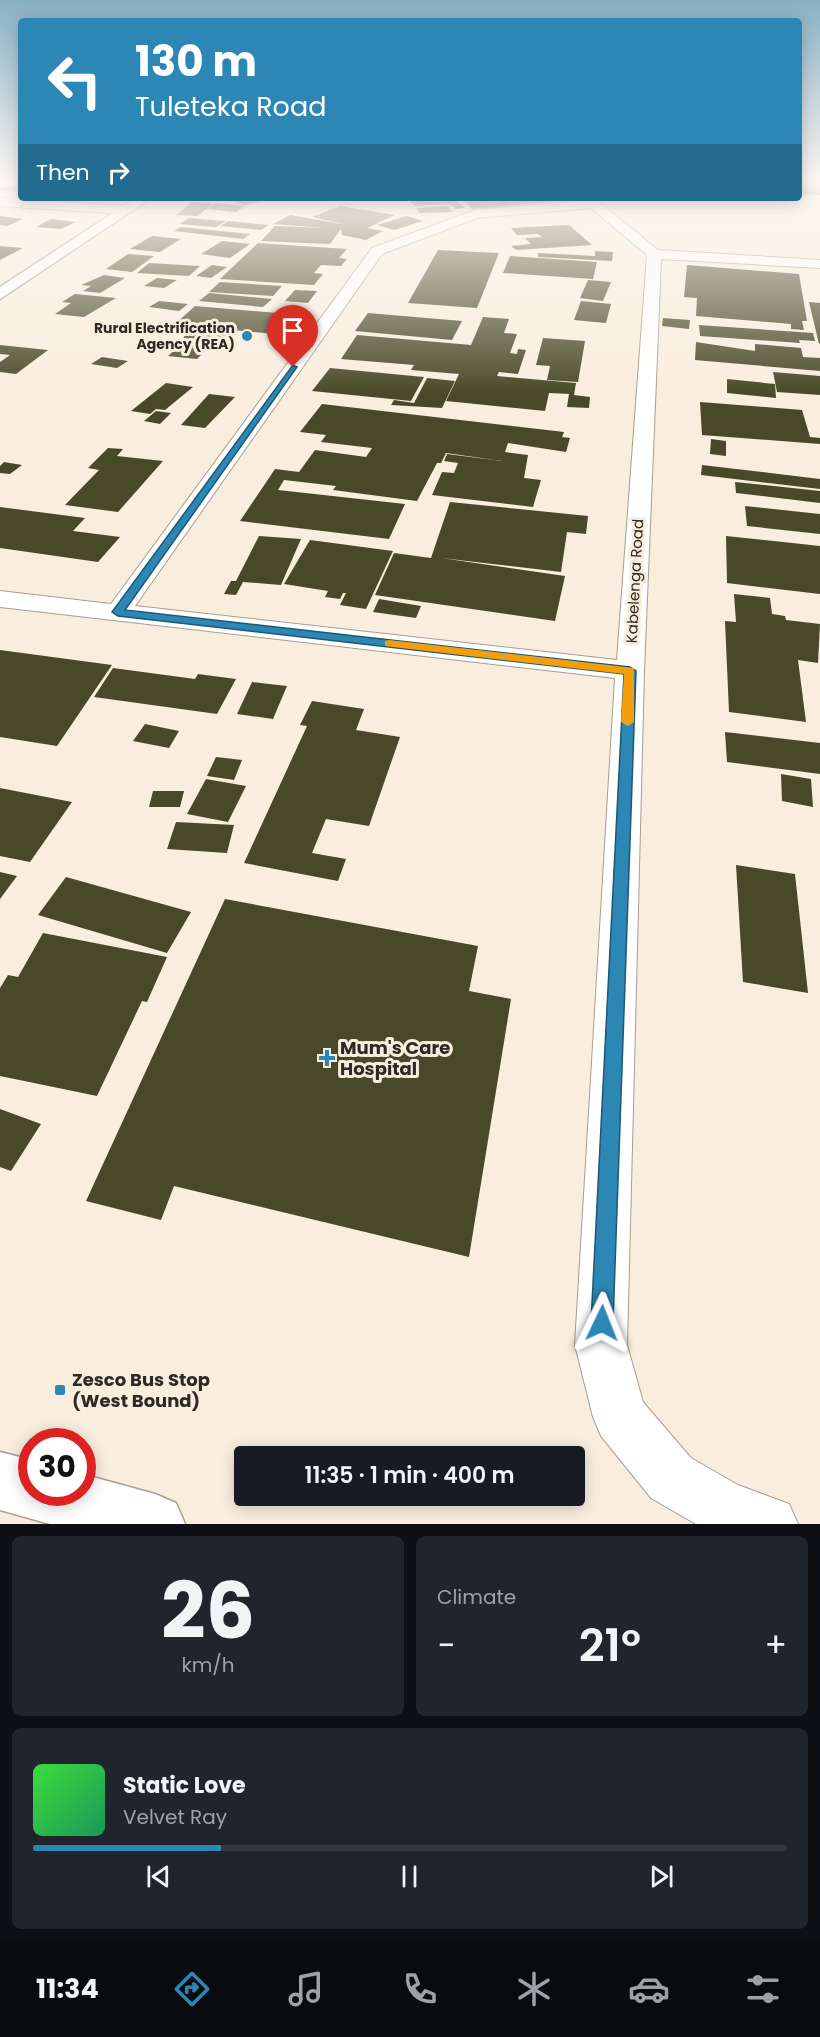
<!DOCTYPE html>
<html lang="en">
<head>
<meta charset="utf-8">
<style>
	body { margin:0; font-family:Poppins,sans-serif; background:#20242c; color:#f1f3f6; height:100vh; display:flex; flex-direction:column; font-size:22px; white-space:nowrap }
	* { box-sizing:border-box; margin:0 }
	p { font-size:20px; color:#9ea1a6 }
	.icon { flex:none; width:33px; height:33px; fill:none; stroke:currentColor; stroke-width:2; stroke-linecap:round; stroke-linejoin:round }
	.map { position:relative; height:1524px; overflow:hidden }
	.panel { display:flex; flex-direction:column; gap:12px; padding:12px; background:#0d0f14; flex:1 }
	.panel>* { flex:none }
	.hud { position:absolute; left:18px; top:18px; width:784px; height:183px; border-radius:6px; box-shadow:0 3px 15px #0003; background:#2c87b4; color:#fff; overflow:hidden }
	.speed { position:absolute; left:18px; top:1428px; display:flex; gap:12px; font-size:30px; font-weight:700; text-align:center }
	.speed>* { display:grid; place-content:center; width:78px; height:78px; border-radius:50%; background:#171b24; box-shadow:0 3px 15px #0003; line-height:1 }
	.speed .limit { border:9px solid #d22; background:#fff; color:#111 }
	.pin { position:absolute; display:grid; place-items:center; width:51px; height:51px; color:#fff; margin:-62px -26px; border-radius:50% 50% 50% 0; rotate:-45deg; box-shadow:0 0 6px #0007 }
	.pin .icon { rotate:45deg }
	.me { position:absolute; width:66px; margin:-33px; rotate:2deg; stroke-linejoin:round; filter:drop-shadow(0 0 4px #0008) }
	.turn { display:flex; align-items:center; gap:21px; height:126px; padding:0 18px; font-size:27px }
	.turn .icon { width:78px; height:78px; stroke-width:2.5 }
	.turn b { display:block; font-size:42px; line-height:51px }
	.then { display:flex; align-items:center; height:57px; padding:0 18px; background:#0003; gap:12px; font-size:22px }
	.big { font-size:45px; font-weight:600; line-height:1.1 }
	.panel .tile { flex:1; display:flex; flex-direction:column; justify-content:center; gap:9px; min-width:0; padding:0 21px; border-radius:9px; background:#20242c }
	.panel .dial { align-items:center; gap:0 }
	.dial b { font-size:78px; line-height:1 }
	.song { display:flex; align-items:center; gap:18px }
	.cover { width:72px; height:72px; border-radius:9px; background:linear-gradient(135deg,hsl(120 70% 55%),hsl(150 70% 35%)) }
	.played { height:6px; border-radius:3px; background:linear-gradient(90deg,#2c87b4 25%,#363941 25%) }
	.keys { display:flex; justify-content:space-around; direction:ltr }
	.heat { display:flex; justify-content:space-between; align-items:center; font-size:33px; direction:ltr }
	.panel .tiles { flex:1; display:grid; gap:12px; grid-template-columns:1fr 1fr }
	.tile:last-child { grid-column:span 2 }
	.trip { position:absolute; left:234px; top:1446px; width:351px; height:60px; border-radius:6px; background:#171b24; box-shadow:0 3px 15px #0003; font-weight:600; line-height:60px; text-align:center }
	.menu { display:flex; height:96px; justify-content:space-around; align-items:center; background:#090b0e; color:#9ea1a6 }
	.menu .icon { width:42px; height:42px }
	.menu .selected { color:#2c87b4 }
	.menu b { font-size:27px; color:#f1f3f6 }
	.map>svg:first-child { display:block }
	.building { fill:#4a482a }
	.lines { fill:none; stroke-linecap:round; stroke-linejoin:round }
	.minor-casing { stroke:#a89d8f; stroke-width:2 }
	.secondary-casing { stroke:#a89d8f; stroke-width:3 }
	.primary-casing { stroke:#a89d8f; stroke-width:3 }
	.minor { fill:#fff; fill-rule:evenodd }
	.secondary { fill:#fff; fill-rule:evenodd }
	.primary { fill:#fff; fill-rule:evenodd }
	.route { fill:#2c87b4; stroke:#1d5875; stroke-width:1.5 }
	.slow { fill:#f59e0b }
	.poi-dot { fill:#2c87b4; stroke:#f9edde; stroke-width:2 }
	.labels { text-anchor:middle; stroke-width:6; stroke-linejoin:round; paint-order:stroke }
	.far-poi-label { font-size:14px; font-weight:bold; fill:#2e2924; stroke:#f9edde; text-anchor:end }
	.street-label { font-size:15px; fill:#2e2924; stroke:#f9edde }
	.near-poi-label { font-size:18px; font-weight:bold; fill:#2e2924; stroke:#f9edde; text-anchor:start }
</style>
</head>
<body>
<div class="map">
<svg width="820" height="1524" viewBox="0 0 820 1524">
	<rect width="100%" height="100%" fill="#f9edde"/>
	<!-- building -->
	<g class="building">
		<polygon points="800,181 820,181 820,195 800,194"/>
		<polygon points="18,183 21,184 20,192 0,191 0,186 10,187"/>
		<polygon points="192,198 229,198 221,202"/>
		<polygon points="243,198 268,198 269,199 246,205 232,201"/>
		<polygon points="406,198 452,198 465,208 456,209 449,204 415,206"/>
		<polygon points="463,198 567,198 567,200 472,209"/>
		<polygon points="192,202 213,203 198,216 176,215"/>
		<polygon points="216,203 245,206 236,212 206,209"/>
		<polygon points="340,206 395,215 367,228 383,231 366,240 342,235 341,229 330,244 261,241 275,226 326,228 273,224 290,215 348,225 312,217"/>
		<polygon points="448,206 452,212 420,213 416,208"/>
		<polygon points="0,216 23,219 7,226 0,225"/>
		<polygon points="407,216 423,221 394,230 377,225"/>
		<polygon points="189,218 226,221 216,227 179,224"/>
		<polygon points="51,219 76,222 61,229 36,227"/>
		<polygon points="229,221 269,225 261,230 220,226"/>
		<polygon points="569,225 592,245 516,250 511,246 531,244 525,238 542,237 538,234 517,235 511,228"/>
		<polygon points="181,227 250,234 243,239 174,231"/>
		<polygon points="152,236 181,239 160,252 130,249"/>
		<polygon points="222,241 250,244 230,258 201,254"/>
		<polygon points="258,243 347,249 339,258 347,259 341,266 321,265 314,273 323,274 314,285 220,279"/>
		<polygon points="0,246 23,248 0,260"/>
		<polygon points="438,250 499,253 477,308 408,303"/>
		<polygon points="595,251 613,252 612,261 538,257 538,253 595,256"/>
		<polygon points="128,254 154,256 132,272 106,269"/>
		<polygon points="510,256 597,262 593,279 503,273"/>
		<polygon points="149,263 200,266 189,276 137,273"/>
		<polygon points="212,265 227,267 211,278 196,276"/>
		<polygon points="687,265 799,274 807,321 802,321 804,330 791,329 791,324 696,316 697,298 684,297"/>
		<polygon points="104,275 125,278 100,293 83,291 91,286 81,285"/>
		<polygon points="157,278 177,280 164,288 144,286"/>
		<polygon points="588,280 611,282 603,301 580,298"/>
		<polygon points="220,282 282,286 273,296 209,292"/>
		<polygon points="295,290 317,291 308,303 285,301"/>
		<polygon points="209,293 272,299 263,307 199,301"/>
		<polygon points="75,294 116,298 84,317 55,314 71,303 62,302"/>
		<polygon points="159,301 188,304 179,311 149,307"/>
		<polygon points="581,301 611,304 606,323 574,320"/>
		<polygon points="809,302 820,303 820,343 819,344"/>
		<polygon points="195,306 301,315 284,335 232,330 221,348 177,346 190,329 227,330 174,325"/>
		<polygon points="368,313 462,321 452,340 355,331"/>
		<polygon points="483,317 509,319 504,333 517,334 510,353 517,354 518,349 526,350 518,374 499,372 497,376 576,383 574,395 590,397 589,408 567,407 569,394 549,393 545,411 446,401 459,374 411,370 414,365 341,359 357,335 471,345"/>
		<polygon points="663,318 690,320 689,329 662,326"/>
		<polygon points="699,325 813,333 815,341 799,340 800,343 700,336"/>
		<polygon points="543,338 585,341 578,382 547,380 550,366 536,365"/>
		<polygon points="696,342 755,351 755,344 801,348 803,357 820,358 820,371 695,360"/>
		<polygon points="0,345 48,350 16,374 0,372 0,362 10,355 0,354"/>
		<polygon points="179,346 207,349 197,359 168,356"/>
		<polygon points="102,357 128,361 117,368 91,364"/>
		<polygon points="330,368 424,377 411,401 312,391"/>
		<polygon points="773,372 820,376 820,395 777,392"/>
		<polygon points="427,378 455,381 442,408 391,405 394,400 414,403"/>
		<polygon points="727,379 775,384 776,398 727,393"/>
		<polygon points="166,383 193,387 165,410 156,409 150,414 131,411"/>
		<polygon points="209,394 235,397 205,428 181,425"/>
		<polygon points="700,402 802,410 810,437 820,438 820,444 702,435"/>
		<polygon points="322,404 564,432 562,437 570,438 566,452 508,443 505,452 528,455 524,478 541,480 533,507 432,495 442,472 454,473 458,463 444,461 447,454 502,461 446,453 441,463 437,463 417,501 333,490 336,486 293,481 284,480 278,490 405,504 389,539 240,521 275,469 299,472 315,450 366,457 372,448 321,442 326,435 300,432"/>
		<polygon points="156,411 171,413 160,424 144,421"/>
		<polygon points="711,439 726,441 726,456 710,454"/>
		<polygon points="108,448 123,449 117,456 163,461 118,512 65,505 99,470 88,468"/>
		<polygon points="4,462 22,465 10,474 0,473 0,466"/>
		<polygon points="702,465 820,479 820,489 701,475"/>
		<polygon points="735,482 820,491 820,503 736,493"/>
		<polygon points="450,502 588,516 586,534 567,532 561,572 441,558 565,576 555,621 375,595 394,553 431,558"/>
		<polygon points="745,506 820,514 820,534 747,526"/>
		<polygon points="0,507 85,518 73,531 120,537 98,562 0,548"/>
		<polygon points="259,536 301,539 281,585 243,582 236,595 224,594 231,581 236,581"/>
		<polygon points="726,536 820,546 820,594 727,583"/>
		<polygon points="310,540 393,551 366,609 340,605 346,593 343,593 340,599 325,597 328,591 284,584"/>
		<polygon points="734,594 770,598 772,614 785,616 786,620 820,624 818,663 798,660 806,722 729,712 725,621 736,622"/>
		<polygon points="379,599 421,606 416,618 373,612"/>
		<polygon points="0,650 112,665 57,746 0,737"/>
		<polygon points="113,668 195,679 198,674 236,679 217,714 94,697"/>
		<polygon points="252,682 287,686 273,719 237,714"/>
		<polygon points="312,701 364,709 356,730 400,737 369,826 326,819 312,853 346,859 338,881 244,863 307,726 300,725"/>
		<polygon points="145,724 179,731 169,748 133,741"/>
		<polygon points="725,732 820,743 820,774 727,762"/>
		<polygon points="216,757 242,760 234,780 207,776"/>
		<polygon points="781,774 811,779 813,807 782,801"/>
		<polygon points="206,779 246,786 228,822 187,814"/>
		<polygon points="0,788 72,802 30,862 0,856"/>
		<polygon points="153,791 184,791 180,807 149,807"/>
		<polygon points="176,822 234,825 227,853 167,849"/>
		<polygon points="736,865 795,874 808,993 743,982"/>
		<polygon points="0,872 17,876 0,899"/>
		<polygon points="66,877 191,912 167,953 38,915"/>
		<polygon points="225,899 478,946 469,991 511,999 469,1257 174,1186 161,1220 86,1201"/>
		<polygon points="43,933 167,957 147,1002 142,1001 97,1096 0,1076 0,988 8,975 18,977"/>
		<polygon points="0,1109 41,1124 11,1171 0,1167"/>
	</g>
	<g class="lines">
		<defs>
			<g id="minor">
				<polygon points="0,198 127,206 133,210 127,214 0,206"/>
				<path d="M581 198H594L658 250 820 260V268L661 259 644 671 627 1345 643 1402 691 1458 738 1485 789 1504 798 1524H696L651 1498 601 1436 593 1417 575 1345 615 678 0 607V591L111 604 372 248 475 210 584 201ZM591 208 647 255 617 660 135 606 382 254 477 218Z"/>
			</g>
			<polygon id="secondary" points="136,198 151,198 0,299 0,287"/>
			<polygon id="primary" points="0,1452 32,1460 32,1492 82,1492 82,1474 155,1494 176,1503 185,1524 50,1524 0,1510"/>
		</defs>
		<!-- minor casing -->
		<use href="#minor" class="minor-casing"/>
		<!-- secondary casing -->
		<use href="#secondary" class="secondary-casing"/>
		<!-- primary casing -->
		<use href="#primary" class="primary-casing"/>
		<!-- minor -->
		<use href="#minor" class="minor"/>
		<!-- secondary -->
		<use href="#secondary" class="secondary"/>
		<!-- primary -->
		<use href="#primary" class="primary"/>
	</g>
	<!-- sky -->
	<linearGradient id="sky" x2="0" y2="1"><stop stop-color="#87b0c4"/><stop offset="0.46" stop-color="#fcf7f0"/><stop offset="1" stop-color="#fcf7f0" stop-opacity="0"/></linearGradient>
	<rect width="820" height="395" fill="url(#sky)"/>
	<!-- route -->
	<polygon class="route" points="293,365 297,367 125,610 630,667 636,671 613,1323 610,1331 602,1334 594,1331 591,1323 624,674 118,616 112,612"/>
	<!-- slow -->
	<polygon class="slow" points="389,640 634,668 634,722 628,726 621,722 624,674 385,646 385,641"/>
	<!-- markers -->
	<g class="poi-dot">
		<circle cx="247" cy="336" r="6"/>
		<path d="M324 1049h6v6h6v6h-6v6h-6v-6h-6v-6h6z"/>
		<rect x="54" y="1384" width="12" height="12" rx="3"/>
	</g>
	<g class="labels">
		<!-- far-poi labels -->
		<g class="far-poi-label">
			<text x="235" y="333">Rural Electrification<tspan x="235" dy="16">Agency (REA)</tspan></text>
		</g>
		<!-- street labels -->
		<g class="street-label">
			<text transform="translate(635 581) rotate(-87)" y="5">Kabelenga Road</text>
		</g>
		<!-- near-poi labels -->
		<g class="near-poi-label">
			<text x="340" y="1054">Mum's Care<tspan x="340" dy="21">Hospital</tspan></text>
			<text x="72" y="1386">Zesco Bus Stop<tspan x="72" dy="21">(West Bound)</tspan></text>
		</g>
	</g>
</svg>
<div class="speed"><div class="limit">30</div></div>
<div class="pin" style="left:293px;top:367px;background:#d93025"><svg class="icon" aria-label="arrive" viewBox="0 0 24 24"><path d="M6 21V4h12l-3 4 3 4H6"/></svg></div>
<svg class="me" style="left:602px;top:1323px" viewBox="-20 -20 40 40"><path d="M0-17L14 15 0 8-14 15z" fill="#2c87b4" stroke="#fff" stroke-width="4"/></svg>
<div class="trip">11:35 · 1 min · 400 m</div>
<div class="hud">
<div class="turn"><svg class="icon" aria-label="left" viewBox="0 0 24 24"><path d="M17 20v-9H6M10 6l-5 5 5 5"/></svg><div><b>130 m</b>Tuleteka Road</div></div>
<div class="then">Then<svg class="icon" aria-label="right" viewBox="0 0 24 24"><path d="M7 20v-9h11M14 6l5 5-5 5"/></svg></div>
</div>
</div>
<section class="panel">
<div class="tiles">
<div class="tile dial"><b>26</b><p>km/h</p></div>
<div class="tile"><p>Climate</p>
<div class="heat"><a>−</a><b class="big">21°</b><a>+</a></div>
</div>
<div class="tile">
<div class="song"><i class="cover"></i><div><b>Static Love</b><p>Velvet Ray</p></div></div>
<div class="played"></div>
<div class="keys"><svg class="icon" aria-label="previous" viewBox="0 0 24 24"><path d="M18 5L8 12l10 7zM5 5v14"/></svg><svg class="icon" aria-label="pause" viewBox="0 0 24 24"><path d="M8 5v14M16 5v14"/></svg><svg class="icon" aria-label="next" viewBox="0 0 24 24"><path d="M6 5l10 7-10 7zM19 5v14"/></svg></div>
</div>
</div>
</section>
<nav class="menu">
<b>11:34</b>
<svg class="icon selected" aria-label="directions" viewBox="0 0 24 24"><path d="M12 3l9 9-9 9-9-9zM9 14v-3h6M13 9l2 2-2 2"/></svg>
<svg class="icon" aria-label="music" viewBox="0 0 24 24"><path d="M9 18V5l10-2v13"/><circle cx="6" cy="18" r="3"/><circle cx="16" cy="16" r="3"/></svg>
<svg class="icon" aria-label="phone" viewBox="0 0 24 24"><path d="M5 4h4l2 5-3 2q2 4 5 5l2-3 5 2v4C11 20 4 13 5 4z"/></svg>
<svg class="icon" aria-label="climate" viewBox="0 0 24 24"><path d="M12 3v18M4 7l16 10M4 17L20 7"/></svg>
<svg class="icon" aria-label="car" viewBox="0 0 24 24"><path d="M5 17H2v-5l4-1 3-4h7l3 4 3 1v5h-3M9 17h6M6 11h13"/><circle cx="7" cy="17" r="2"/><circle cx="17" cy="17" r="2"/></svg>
<svg class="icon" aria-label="filters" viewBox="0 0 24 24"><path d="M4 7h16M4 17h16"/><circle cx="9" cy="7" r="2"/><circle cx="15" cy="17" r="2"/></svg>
</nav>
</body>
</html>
